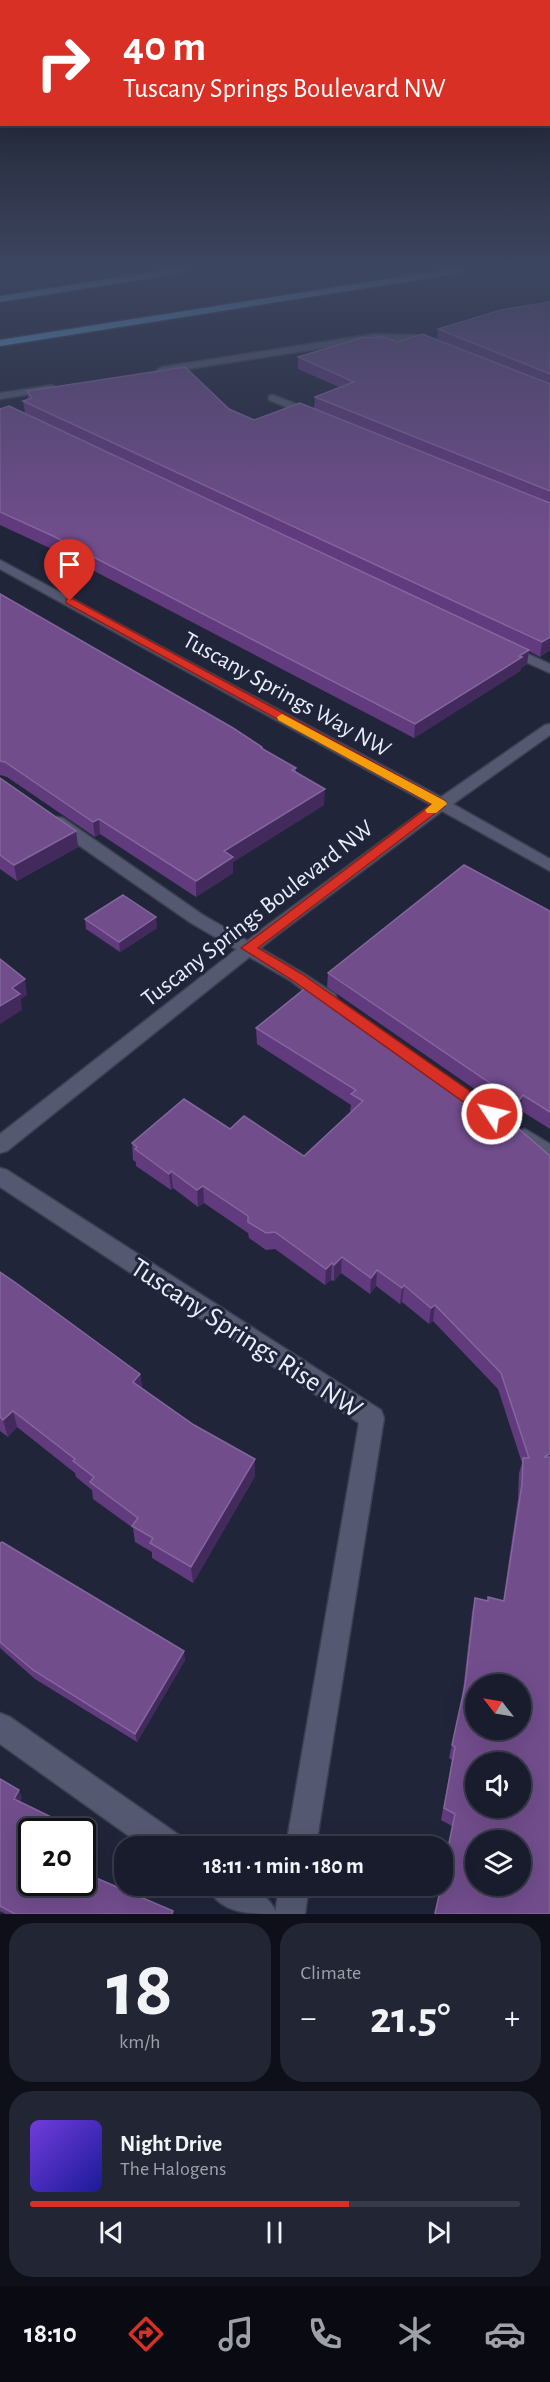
<!DOCTYPE html>
<html lang="en">
<head>
<meta charset="utf-8">
<style>
	body { margin:0; font-family:"Alegreya Sans",sans-serif; background:#222534; color:#f1f3f6; height:100vh; display:flex; flex-direction:column; font-size:22px; white-space:nowrap }
	* { box-sizing:border-box; margin:0 }
	p { font-size:20px; color:#9fa1a9 }
	.icon { flex:none; width:33px; height:33px; fill:none; stroke:currentColor; stroke-width:2; stroke-linecap:round; stroke-linejoin:round }
	.map { position:relative; height:1914px; overflow:hidden }
	.details { display:flex; flex-direction:column; gap:9px; padding:9px; background:#0e0f18; flex:1 }
	.details>* { flex:none }
	.hud { position:absolute; left:0px; top:0px; width:550px; height:126px; box-shadow:0 6px 24px #0002,0 0 0 2px #373a48; background:#d93025; color:#fff; overflow:hidden }
	.needle { width:39px; rotate:301deg }
	.controls { position:absolute; left:465px; top:1674px; display:grid; gap:12px }
	.controls a { display:grid; place-items:center; width:66px; height:66px; border-radius:50%; background:#191c2c; box-shadow:0 6px 24px #0002,0 0 0 2px #373a48; font-size:30px }
	.speed { position:absolute; left:18px; top:1818px; display:flex; gap:12px; font-size:30px; font-weight:700; text-align:center }
	.speed>* { display:grid; place-content:center; width:78px; height:78px; border-radius:50%; background:#191c2c; box-shadow:0 6px 24px #0002,0 0 0 2px #373a48; line-height:1 }
	.speed .limit { border:3px solid #111; border-radius:9px; background:#fff; color:#111 }
	.pin { position:absolute; display:grid; place-items:center; width:51px; height:51px; color:#fff; margin:-62px -26px; border-radius:50% 50% 50% 0; rotate:-45deg; box-shadow:0 0 6px #0007 }
	.pin .icon { rotate:45deg }
	.me { position:absolute; width:66px; margin:-33px; rotate:305deg; stroke-linejoin:round; filter:drop-shadow(0 0 4px #0008) }
	.turn { display:flex; align-items:center; gap:21px; height:126px; padding:0 24px; font-size:27px }
	.turn .icon { width:78px; height:78px; stroke-width:2.5 }
	.turn b { display:block; font-size:42px; line-height:51px }
	.big { font-size:45px; font-weight:700; line-height:1.1 }
	.details .card { flex:1; display:flex; flex-direction:column; justify-content:center; gap:9px; min-width:0; padding:0 21px; border-radius:24px; background:#222534 }
	.details .dial { align-items:center; gap:0 }
	.dial b { font-size:78px; line-height:1 }
	.song { display:flex; align-items:center; gap:18px }
	.cover { width:72px; height:72px; border-radius:9px; background:linear-gradient(135deg,hsl(260 70% 55%),hsl(240 70% 35%)) }
	.played { height:6px; border-radius:3px; background:linear-gradient(90deg,#d93025 65%,#373a48 65%) }
	.keys { display:flex; justify-content:space-around; direction:ltr }
	.heat { display:flex; justify-content:space-between; align-items:center; font-size:33px; direction:ltr }
	.details .tiles { flex:1; display:grid; gap:9px; grid-template-columns:1fr 1fr }
	.card:last-child { grid-column:span 2 }
	.trip { position:absolute; left:114px; top:1836px; width:339px; height:60px; border-radius:24px; background:#191c2c; box-shadow:0 6px 24px #0002,0 0 0 2px #373a48; font-weight:700; line-height:60px; text-align:center }
	.tabs { display:flex; height:96px; justify-content:space-around; align-items:center; background:#0a0b12; color:#9fa1a9 }
	.tabs .icon { width:42px; height:42px }
	.tabs .active { color:#d93025 }
	.tabs b { font-size:27px; color:#f1f3f6 }
	.map>svg:first-child { display:block }
	.lines { fill:none; stroke-linecap:round; stroke-linejoin:round }
	.service-casing { stroke:#3c3f50; stroke-width:3 }
	.minor-casing { stroke:#3c3f50; stroke-width:3 }
	.motorway-casing { stroke:#3c3f50; stroke-width:3 }
	.service { fill:#545971; fill-rule:evenodd }
	.minor { fill:#545971; fill-rule:evenodd }
	.motorway { fill:#60a7d9; fill-rule:evenodd }
	.wall { fill:#623a7e }
	.shaded-wall { fill:#422a5d }
	.building { fill:#714d8c; stroke:#84669d; stroke-width:1.5; fill-rule:evenodd }
	.route { fill:#d93025; stroke:#8d1f18; stroke-width:1.5 }
	.slow { fill:#f59e0b }
	.labels { text-anchor:middle; stroke-width:6; stroke-linejoin:round; paint-order:stroke }
	.street-label { font-size:24px; fill:#e9ecfb; stroke:#21253a }
	.near-street-label { font-size:28px; fill:#e9ecfb; stroke:#21253a }
</style>
</head>
<body>
<div class="map">
<svg width="550" height="1914" viewBox="0 0 550 1914">
	<rect width="100%" height="100%" fill="#21253a"/>
	<g class="lines">
		<defs>
			<g id="service">
				<polygon points="374,334 416,335 438,345 433,348 415,341 374,340 162,373 157,370 162,367"/>
				<polygon points="52,385 57,388 56,390 0,399 0,393"/>
				<polygon points="506,644 550,664 550,673 501,651 499,648"/>
				<polygon points="57,817 63,818 203,915 303,973 335,994 337,999 335,1004 328,1006 321,1004 291,981 191,923 51,826 49,822"/>
				<path d="M525 1129 550 1144V1163C538 1159 521 1148 515 1137L518 1131Z"/>
				<polygon points="0,1713 10,1717 179,1835 183,1846 143,1846 0,1744"/>
				<path d="M207 1886C234 1883 265 1884 277 1914 249 1914 220 1914 207 1886Z"/>
			</g>
			<g id="minor">
				<polygon points="273,395 319,413 320,415 319,417 311,417 269,400 269,396"/>
				<polygon points="0,560 441,797 545,725 550,724 550,735 453,804 550,859 550,871 442,811 277,935 7,1151 0,1153 0,1134 265,927 431,805 0,569"/>
				<polygon points="0,1168 7,1170 381,1410 384,1418 316,1846 286,1846 359,1423 0,1187"/>
				<polygon points="279,1886 309,1886 305,1914 275,1914"/>
			</g>
			<g id="motorway">
				<polygon points="167,270 187,270 183,273 0,302 0,296"/>
				<polygon points="445,270 465,270 461,273 0,346 0,340"/>
			</g>
		</defs>
		<!-- service casing -->
		<use href="#service" class="service-casing"/>
		<!-- minor casing -->
		<use href="#minor" class="minor-casing"/>
		<!-- motorway casing -->
		<use href="#motorway" class="motorway-casing"/>
		<!-- service -->
		<use href="#service" class="service"/>
		<!-- minor -->
		<use href="#minor" class="minor"/>
		<!-- motorway -->
		<use href="#motorway" class="motorway"/>
	</g>
	<!-- wall -->
	<g class="wall">
		<polygon points="550,302 550,650 540,657 529,651 527,664 521,668 520,671 414,738 54,550 0,525 0,409 25,413 23,401 28,399 27,391 229,409 254,420 314,408 315,397 339,387 298,369 298,357 397,342 437,340 438,329"/>
		<polygon points="0,594 262,747 262,749 296,768 296,772 324,805 233,862 233,873 196,897 100,834 95,837 7,777 0,775"/>
		<polygon points="0,778 76,831 78,847 17,881 0,869"/>
		<polygon points="550,911 550,1129 520,1110 515,1117 327,987 328,973"/>
		<polygon points="85,919 157,928 120,952 86,929"/>
		<polygon points="256,1028 512,1123 550,1914 434,1914 441,1886 442,1886 442,1879 445,1870 443,1869 452,1826 441,1820 452,1760 449,1758 462,1699 472,1612 475,1598 487,1601 503,1601 518,1499 519,1473 522,1463 498,1389 433,1321 429,1324 402,1302 400,1304 376,1286 370,1294 341,1273 334,1281 331,1280 325,1285 275,1249 266,1250 249,1238 248,1233 204,1203 198,1207 173,1188 171,1190 136,1166 136,1162 133,1160 132,1143 230,1129 304,1156 352,1112 350,1111 351,1105 257,1044"/>
		<polygon points="0,1272 140,1374 142,1388 194,1425 255,1459 255,1476 193,1583 152,1558 152,1552 135,1542 133,1528 93,1499 92,1490 76,1477 75,1473 17,1427 8,1437 0,1431"/>
		<polygon points="0,1543 185,1660 137,1742 35,1679 0,1648"/>
		<polygon points="0,1779 22,1798 19,1802 32,1882 174,1914 6,1914 0,1911"/>
	</g>
	<!-- shaded-wall -->
	<g class="shaded-wall">
		<polygon points="550,637 550,650 540,657 542,642"/>
		<polygon points="529,650 527,664 521,668 520,671 414,738 415,724"/>
		<polygon points="325,789 324,805 233,862 233,873 196,897 196,881 224,851"/>
		<polygon points="99,819 100,834 95,837 93,822"/>
		<polygon points="76,831 78,847 17,881 14,865"/>
		<polygon points="156,917 157,928 120,952 119,942"/>
		<polygon points="25,979 27,995 21,999 22,1010 0,1024 0,1006 12,988"/>
		<polygon points="523,1095 520,1110 515,1117 518,1102"/>
		<polygon points="171,1171 173,1188 171,1190 169,1174"/>
		<polygon points="203,1186 204,1203 198,1207 197,1190"/>
		<polygon points="342,1257 341,1273 334,1281 334,1265"/>
		<polygon points="332,1263 331,1280 325,1285 326,1269"/>
		<polygon points="377,1270 376,1286 370,1294 371,1278"/>
		<polygon points="404,1285 402,1302 400,1304 402,1288"/>
		<polygon points="435,1305 433,1321 429,1324 431,1308"/>
		<polygon points="140,1374 142,1391 133,1382"/>
		<polygon points="13,1411 17,1427 8,1437 3,1420"/>
		<polygon points="255,1459 255,1476 193,1583 191,1567"/>
		<polygon points="184,1651 185,1660 137,1742 135,1734"/>
		<polygon points="19,1790 22,1798 17,1806 14,1799"/>
		<polygon points="88,1835 90,1842 82,1859 82,1847"/>
	</g>
	<!-- building -->
	<g class="building">
		<polygon points="550,302 550,374 438,329 501,310"/>
		<polygon points="422,334 550,384 550,491 315,397 354,382 298,357 361,338 384,337 397,342"/>
		<polygon points="185,367 229,409 254,420 300,403 550,503 550,637 542,642 23,401 32,398 27,391"/>
		<polygon points="9,406 529,650 519,656 522,657 415,724 53,536 0,512 0,409"/>
		<polygon points="0,594 233,728 262,747 261,748 296,768 292,770 325,789 224,851 233,857 196,881 99,819 93,822 5,762 0,761"/>
		<polygon points="0,778 76,831 14,865 0,855"/>
		<polygon points="464,865 550,911 550,1112 523,1095 518,1102 328,973"/>
		<polygon points="123,895 156,917 119,942 85,919"/>
		<polygon points="0,959 25,979 12,988 20,994 0,1006"/>
		<path d="M313 982 512 1123 550 1156V1454L544 1457H550V1914H435L441 1886H442V1881L448 1859 446 1858 455 1814 444 1808 455 1747 452 1745 465 1685 475 1598 488 1601V1597L504 1601 522 1484 523 1458H529L501 1373 435 1305 431 1308 404 1285 402 1288 377 1270 371 1278 342 1257 334 1265 332 1263 326 1269 275 1232 266 1233 248 1222V1216L203 1186 197 1190 171 1171 169 1174 135 1149 137 1147 132 1143 184 1099 230 1129 244 1116 304 1156 363 1101 351 1094 356 1090 256 1028ZM476 1684H520V1730H476ZM476 1762H520V1808H476ZM476 1840H520V1886H476Z"/>
		<polygon points="0,1272 16,1283 140,1374 133,1382 194,1425 255,1459 191,1567 150,1543 153,1538 132,1526 138,1518 90,1482 94,1477 73,1461 75,1459 13,1411 3,1420 0,1417"/>
		<polygon points="2,1542 184,1651 135,1734 33,1670 0,1642 0,1543"/>
		<polygon points="0,1779 19,1790 14,1799 82,1832 32,1832 32,1882 82,1882 82,1872 173,1911 172,1914 15,1914 0,1906"/>
		<polygon points="82,1832 88,1835 82,1847"/>
	</g>
	<!-- sky -->
	<linearGradient id="sky" x2="0" y2="1"><stop stop-color="#121420"/><stop offset="0.5" stop-color="#3d4660"/><stop offset="1" stop-color="#3d4660" stop-opacity="0"/></linearGradient>
	<rect width="550" height="538" fill="url(#sky)"/>
	<!-- route -->
	<polygon class="route" points="66,599 73,599 445,801 445,806 258,948 302,974 497,1110 499,1114 497,1118 486,1118 292,980 241,948 432,804 66,603"/>
	<!-- slow -->
	<polygon class="slow" points="282,714 445,801 447,804 436,813 427,813 425,810 432,804 278,720 277,717"/>
	<g class="labels">
		<!-- street labels -->
		<g class="street-label">
			<text transform="translate(287 694) rotate(29)" y="8">Tuscany Springs Way NW</text>
			<text transform="translate(257 913) rotate(-38)" y="8">Tuscany Springs Boulevard NW</text>
		</g>
		<!-- near-street labels -->
		<g class="near-street-label">
			<text transform="translate(247 1337) rotate(33)" y="10">Tuscany Springs Rise NW</text>
		</g>
	</g>
</svg>
<div class="controls">
<a><svg class="needle" viewBox="-14 -14 28 28"><path d="M0-13l5 13h-10z" fill="#e53935"/><path d="M0 13l5-13h-10z" fill="#9fa1a9"/></svg></a>
<a><svg class="icon" aria-label="sound" viewBox="0 0 24 24"><path d="M4 9h4l5-4v14l-5-4H4zM17 9q2 3 0 6"/></svg></a>
<a><svg class="icon" aria-label="layers" viewBox="0 0 24 24"><path d="M12 4l9 5-9 5-9-5zM3 14l9 5 9-5"/></svg></a>
</div>
<div class="speed"><div class="limit">20</div></div>
<div class="pin" style="left:70px;top:601px;background:#d93025"><svg class="icon" aria-label="arrive" viewBox="0 0 24 24"><path d="M6 21V4h12l-3 4 3 4H6"/></svg></div>
<svg class="me" style="left:492px;top:1114px" viewBox="-20 -20 40 40"><circle r="17" fill="#d93025" stroke="#fff" stroke-width="3"/><path d="M0-11L8 9 0 5-8 9z" fill="#fff"/></svg>
<div class="trip">18:11 · 1 min · 180 m</div>
<div class="hud">
<div class="turn"><svg class="icon" aria-label="right" viewBox="0 0 24 24"><path d="M7 20v-9h11M14 6l5 5-5 5"/></svg><div><b>40 m</b>Tuscany Springs Boulevard NW</div></div>
</div>
</div>
<section class="details">
<div class="tiles">
<div class="card dial"><b>18</b><p>km/h</p></div>
<div class="card"><p>Climate</p>
<div class="heat"><a>−</a><b class="big">21.5°</b><a>+</a></div>
</div>
<div class="card">
<div class="song"><i class="cover"></i><div><b>Night Drive</b><p>The Halogens</p></div></div>
<div class="played"></div>
<div class="keys"><svg class="icon" aria-label="previous" viewBox="0 0 24 24"><path d="M18 5L8 12l10 7zM5 5v14"/></svg><svg class="icon" aria-label="pause" viewBox="0 0 24 24"><path d="M8 5v14M16 5v14"/></svg><svg class="icon" aria-label="next" viewBox="0 0 24 24"><path d="M6 5l10 7-10 7zM19 5v14"/></svg></div>
</div>
</div>
</section>
<nav class="tabs">
<b>18:10</b>
<svg class="icon active" aria-label="directions" viewBox="0 0 24 24"><path d="M12 3l9 9-9 9-9-9zM9 14v-3h6M13 9l2 2-2 2"/></svg>
<svg class="icon" aria-label="music" viewBox="0 0 24 24"><path d="M9 18V5l10-2v13"/><circle cx="6" cy="18" r="3"/><circle cx="16" cy="16" r="3"/></svg>
<svg class="icon" aria-label="phone" viewBox="0 0 24 24"><path d="M5 4h4l2 5-3 2q2 4 5 5l2-3 5 2v4C11 20 4 13 5 4z"/></svg>
<svg class="icon" aria-label="climate" viewBox="0 0 24 24"><path d="M12 3v18M4 7l16 10M4 17L20 7"/></svg>
<svg class="icon" aria-label="car" viewBox="0 0 24 24"><path d="M5 17H2v-5l4-1 3-4h7l3 4 3 1v5h-3M9 17h6M6 11h13"/><circle cx="7" cy="17" r="2"/><circle cx="17" cy="17" r="2"/></svg>
</nav>
</body>
</html>
